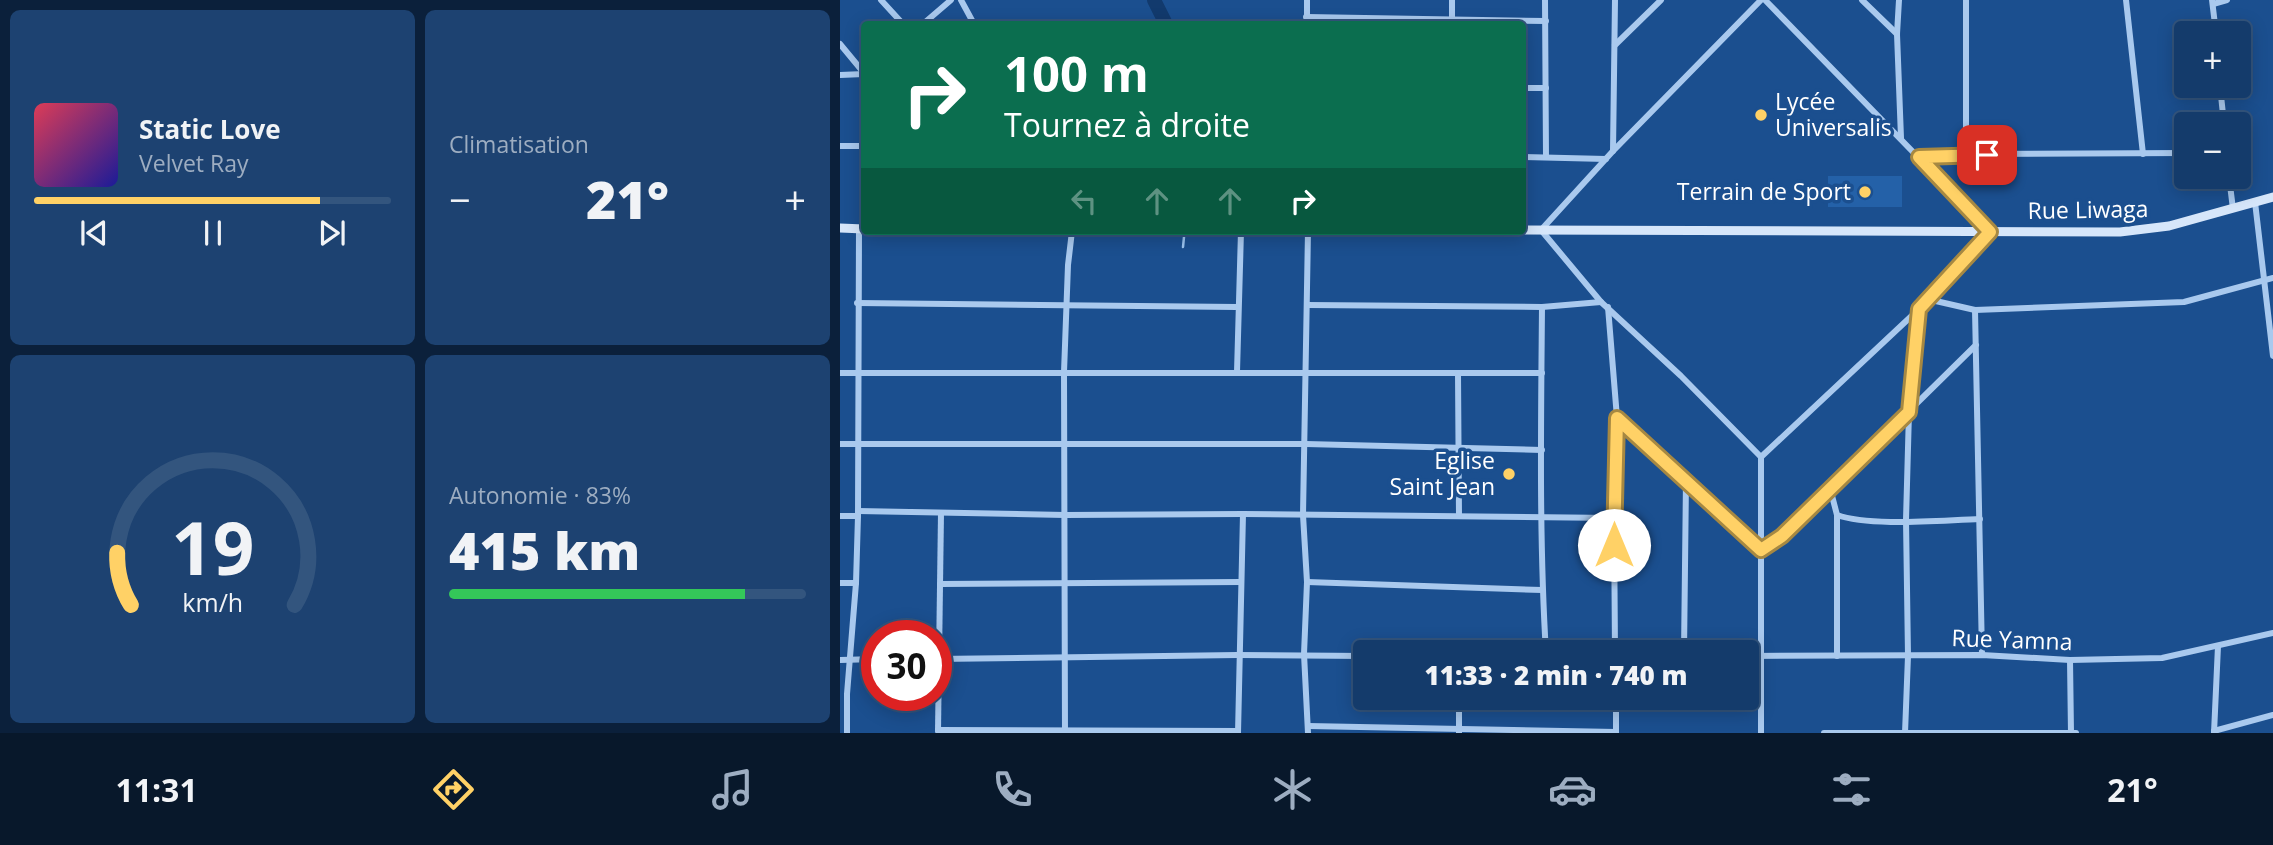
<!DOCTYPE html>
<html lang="fr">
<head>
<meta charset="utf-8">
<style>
	body { margin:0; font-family:"Open Sans",sans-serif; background:#1d4271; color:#f1f3f6; height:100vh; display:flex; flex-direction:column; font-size:26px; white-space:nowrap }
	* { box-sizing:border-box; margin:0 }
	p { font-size:23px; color:#9dadc1 }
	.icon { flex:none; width:38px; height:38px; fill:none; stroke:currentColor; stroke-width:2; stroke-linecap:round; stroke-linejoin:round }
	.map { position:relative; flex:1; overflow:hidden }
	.details { display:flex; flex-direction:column; gap:10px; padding:10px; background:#0b203b; width:840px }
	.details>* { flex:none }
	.banner { position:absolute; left:21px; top:21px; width:665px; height:214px; border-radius:7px; box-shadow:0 4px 18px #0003,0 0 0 2px #33557e; background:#0b6e4f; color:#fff; overflow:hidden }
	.tools { position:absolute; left:1334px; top:21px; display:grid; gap:14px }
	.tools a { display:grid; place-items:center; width:77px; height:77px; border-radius:7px; background:#143b6b; box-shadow:0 4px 18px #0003,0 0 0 2px #33557e; font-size:35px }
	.speed { position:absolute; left:21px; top:620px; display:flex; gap:14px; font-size:35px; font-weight:700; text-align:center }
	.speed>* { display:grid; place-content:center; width:91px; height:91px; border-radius:50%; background:#143b6b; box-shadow:0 4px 18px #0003,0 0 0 2px #33557e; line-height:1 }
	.speed .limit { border:10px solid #d22; background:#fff; color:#111 }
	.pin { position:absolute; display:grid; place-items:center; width:60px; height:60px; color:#fff; margin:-30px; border-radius:14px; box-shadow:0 4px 10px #0006 }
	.me { position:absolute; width:77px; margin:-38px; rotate:0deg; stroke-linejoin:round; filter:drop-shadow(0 0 5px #0008) }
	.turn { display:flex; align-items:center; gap:24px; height:147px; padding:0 28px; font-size:32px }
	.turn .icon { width:91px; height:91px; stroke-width:2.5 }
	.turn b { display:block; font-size:49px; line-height:60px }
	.lanes { display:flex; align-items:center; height:66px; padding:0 28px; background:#0003; justify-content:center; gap:35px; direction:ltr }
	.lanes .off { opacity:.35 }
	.big { font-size:52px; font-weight:800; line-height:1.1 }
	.details .card { flex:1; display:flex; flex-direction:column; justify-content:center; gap:10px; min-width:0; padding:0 24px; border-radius:10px; background:#1d4271 }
	.details .dial { align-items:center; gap:0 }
	.dial svg { height:182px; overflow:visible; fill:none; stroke:#33557e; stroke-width:7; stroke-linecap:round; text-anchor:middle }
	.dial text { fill:#f1f3f6; stroke:none }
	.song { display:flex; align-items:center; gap:21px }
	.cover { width:84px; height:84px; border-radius:10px; background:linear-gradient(135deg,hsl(350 70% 55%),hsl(240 70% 35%)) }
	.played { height:7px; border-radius:4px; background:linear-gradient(90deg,#ffd166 80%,#33557e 80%) }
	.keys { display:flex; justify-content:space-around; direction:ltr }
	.heat { display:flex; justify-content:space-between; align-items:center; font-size:38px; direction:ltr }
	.charge { height:10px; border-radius:5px; background:linear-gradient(90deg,#34c759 83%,#33557e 0) }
	.details .tiles { flex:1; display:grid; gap:10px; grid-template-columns:repeat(2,1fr) }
	.trip { position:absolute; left:513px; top:640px; width:406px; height:70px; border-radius:7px; background:#143b6b; box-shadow:0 4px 18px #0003,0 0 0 2px #33557e; font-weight:800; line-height:70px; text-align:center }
	.tabs { display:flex; height:112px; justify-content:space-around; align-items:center; background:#08182b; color:#9dadc1 }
	.tabs .icon { width:49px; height:49px }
	.tabs .active { color:#ffd166 }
	.tabs b { font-size:32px; color:#f1f3f6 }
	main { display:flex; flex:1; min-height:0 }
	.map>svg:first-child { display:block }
	.garden { fill:#2461a8 }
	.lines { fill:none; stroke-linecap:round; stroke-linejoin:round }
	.stream { stroke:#9cc4f0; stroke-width:2.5 }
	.river { stroke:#123a6d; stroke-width:14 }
	.minor { stroke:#a9c9ee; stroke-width:6 }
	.secondary { stroke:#d6e6fa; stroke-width:9 }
	.route-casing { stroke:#a68842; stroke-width:18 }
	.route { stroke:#ffd166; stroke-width:12 }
	.poi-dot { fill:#ffd166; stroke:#1b4f8f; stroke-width:2.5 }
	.labels { text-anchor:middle; stroke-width:7; stroke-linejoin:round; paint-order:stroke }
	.poi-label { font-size:23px; fill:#fff; stroke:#1b4f8f; text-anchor:end }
	.street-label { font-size:23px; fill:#fff; stroke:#1b4f8f }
</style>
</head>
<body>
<main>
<section class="details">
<div class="tiles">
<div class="card">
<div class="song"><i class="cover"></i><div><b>Static Love</b><p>Velvet Ray</p></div></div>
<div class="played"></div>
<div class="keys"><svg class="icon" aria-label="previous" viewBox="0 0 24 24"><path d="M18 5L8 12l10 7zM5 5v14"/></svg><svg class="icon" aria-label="pause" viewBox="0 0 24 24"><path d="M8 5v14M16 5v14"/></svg><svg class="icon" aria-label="next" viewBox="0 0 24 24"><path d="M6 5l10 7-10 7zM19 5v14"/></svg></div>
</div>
<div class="card"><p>Climatisation</p>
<div class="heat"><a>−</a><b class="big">21°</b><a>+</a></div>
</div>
<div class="card dial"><svg viewBox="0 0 100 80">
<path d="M14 69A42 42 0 1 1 86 69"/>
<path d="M14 69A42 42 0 0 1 8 46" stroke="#ffd166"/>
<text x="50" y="56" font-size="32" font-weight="700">19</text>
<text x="50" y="72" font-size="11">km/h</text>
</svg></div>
<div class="card"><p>Autonomie · 83%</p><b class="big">415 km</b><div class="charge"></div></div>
</div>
</section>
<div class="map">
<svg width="1433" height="733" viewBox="0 0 1433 733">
	<rect width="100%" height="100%" fill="#1b4f8f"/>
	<!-- garden -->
	<rect class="garden" x="988" y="176" width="74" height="31"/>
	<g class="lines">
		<!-- stream -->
		<polyline class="stream" points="343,247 344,237"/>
		<!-- river -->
		<polyline class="river" points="314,0 326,24"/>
		<!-- minor -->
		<g class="minor">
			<polyline points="41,0 63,24"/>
			<polyline points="121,0 134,24"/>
			<polyline points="705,0 706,157"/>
			<polyline points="921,0 773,151 701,230 761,302 841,376 921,457 921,733"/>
			<polyline points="1022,0 1057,34"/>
			<polyline points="1059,0 1057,34 1061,138"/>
			<polyline points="1286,0 1303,154"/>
			<polyline points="1372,0 1376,33"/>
			<polyline points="1373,4 1387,0"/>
			<polyline points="466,17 706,21"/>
			<polyline points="83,24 111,0"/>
			<polyline points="467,24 467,0"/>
			<polyline points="612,24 612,0"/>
			<polyline points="0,44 24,73"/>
			<polyline points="775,45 821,0"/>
			<polyline points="0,75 24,74"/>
			<polyline points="1380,86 1384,124"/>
			<polyline points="682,88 706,88"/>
			<polyline points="0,146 24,146"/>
			<polyline points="773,151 775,0"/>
			<polyline points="1126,154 1126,0"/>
			<polyline points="682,157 766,159"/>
			<polyline points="1079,157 1126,154 1346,153"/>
			<polyline points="1389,177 1393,209"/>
			<polyline points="1415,202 1433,356"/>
			<polyline points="1087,299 1135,310 1344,302 1433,278"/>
			<polyline points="17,303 397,307"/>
			<polyline points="467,305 702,307 761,302"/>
			<path d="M702 307C701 422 699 538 706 653"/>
			<polyline points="768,307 777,418 921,550 942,536 1136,345"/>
			<polyline points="1135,310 1142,655"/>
			<polyline points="397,372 401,231"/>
			<polyline points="0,373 702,373"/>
			<polyline points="618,373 619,516"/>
			<polyline points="0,444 466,444 702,450"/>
			<polyline points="921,457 1079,309 1150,231 925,0"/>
			<path d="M990 488 997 515C1030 527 1102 520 1140 519"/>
			<polyline points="18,511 225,515 403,514 774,518"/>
			<polyline points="997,515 997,656"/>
			<polyline points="0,516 18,516"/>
			<polyline points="467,582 702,590"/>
			<polyline points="0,583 16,583"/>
			<polyline points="100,584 401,582"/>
			<polyline points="775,653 774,518 777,418"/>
			<polyline points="844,653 846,480"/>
			<polyline points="906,656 1142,655 1230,660 1322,658 1433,633"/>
			<polyline points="96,659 398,655 525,656"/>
			<polyline points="0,660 37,659"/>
			<polyline points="1230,660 1231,733"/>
			<polyline points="776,698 776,733"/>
			<polyline points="468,726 776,732"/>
			<polyline points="98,730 398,731"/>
			<polyline points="98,731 101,513"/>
			<polyline points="1374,731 1433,715"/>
			<polyline points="7,733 7,694 16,583 18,516 19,229"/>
			<polyline points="225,733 224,372 228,265 232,231"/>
			<polyline points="398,733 403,514"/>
			<polyline points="468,733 464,654 467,582 463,515 468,231"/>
			<polyline points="619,733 619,698"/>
			<polyline points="984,733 1236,733"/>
			<polyline points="1065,733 1068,656 1066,520 1069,412 1079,309"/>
			<polyline points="1374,733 1378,646"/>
		</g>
		<!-- secondary -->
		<g class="secondary">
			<polyline points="0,228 24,229"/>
			<polyline points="682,230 1280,232 1329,226 1433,197"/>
		</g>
	</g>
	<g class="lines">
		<defs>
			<polyline id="route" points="774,545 777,418 921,550 942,536 1069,412 1079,309 1150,232 1079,157 1147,155"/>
		</defs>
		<!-- route casing -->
		<use href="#route" class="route-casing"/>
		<!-- route -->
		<use href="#route" class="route"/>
	</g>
	<!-- markers -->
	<g class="poi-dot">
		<circle cx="921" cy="115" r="7"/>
		<circle cx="1025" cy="192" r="7"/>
		<circle cx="669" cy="474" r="7"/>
	</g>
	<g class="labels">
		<!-- poi labels -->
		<g class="poi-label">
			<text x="935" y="110" text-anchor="start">Lycée<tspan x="935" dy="26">Universalis</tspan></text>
			<text x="1011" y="200">Terrain de Sport</text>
			<text x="655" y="469">Eglise<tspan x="655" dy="26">Saint Jean</tspan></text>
		</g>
		<!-- street labels -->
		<g class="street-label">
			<text transform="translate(1248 210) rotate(-1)" y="8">Rue Liwaga</text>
			<text transform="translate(1172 640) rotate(2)" y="8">Rue Yamna</text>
		</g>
	</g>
</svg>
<div class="tools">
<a>+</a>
<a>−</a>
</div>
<div class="speed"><div class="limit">30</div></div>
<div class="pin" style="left:1147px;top:155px;background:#d93025"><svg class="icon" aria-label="arrive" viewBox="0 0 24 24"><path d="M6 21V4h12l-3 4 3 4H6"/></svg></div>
<svg class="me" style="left:774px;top:545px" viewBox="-20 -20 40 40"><circle r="19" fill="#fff"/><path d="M0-13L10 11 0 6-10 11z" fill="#ffd166"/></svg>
<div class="trip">11:33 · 2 min · 740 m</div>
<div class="banner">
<div class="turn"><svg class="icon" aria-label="right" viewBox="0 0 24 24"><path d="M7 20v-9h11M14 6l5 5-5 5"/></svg><div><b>100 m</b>Tournez à droite</div></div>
<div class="lanes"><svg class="icon off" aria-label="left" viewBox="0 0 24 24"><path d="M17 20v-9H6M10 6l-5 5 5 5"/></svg><svg class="icon off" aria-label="ahead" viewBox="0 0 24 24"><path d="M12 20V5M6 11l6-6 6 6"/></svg><svg class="icon off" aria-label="ahead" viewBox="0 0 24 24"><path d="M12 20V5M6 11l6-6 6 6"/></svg><svg class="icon" aria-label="right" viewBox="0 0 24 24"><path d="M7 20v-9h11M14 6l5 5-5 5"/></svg></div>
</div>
</div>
</main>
<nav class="tabs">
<b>11:31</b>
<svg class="icon active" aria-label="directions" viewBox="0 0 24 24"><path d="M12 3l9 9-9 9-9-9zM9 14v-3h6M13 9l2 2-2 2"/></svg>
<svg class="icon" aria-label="music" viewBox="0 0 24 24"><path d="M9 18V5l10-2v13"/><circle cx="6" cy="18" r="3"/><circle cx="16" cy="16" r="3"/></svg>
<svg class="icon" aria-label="phone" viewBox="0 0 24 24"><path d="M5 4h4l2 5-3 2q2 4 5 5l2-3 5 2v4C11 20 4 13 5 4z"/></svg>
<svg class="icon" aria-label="climate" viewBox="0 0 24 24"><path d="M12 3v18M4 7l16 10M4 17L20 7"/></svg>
<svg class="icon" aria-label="car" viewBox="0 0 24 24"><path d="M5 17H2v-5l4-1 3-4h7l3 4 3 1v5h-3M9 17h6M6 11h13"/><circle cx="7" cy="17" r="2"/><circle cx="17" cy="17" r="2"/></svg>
<svg class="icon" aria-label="filters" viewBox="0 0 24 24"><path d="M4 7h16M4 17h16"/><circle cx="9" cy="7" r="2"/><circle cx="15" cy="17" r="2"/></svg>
<b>21°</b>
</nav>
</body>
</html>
